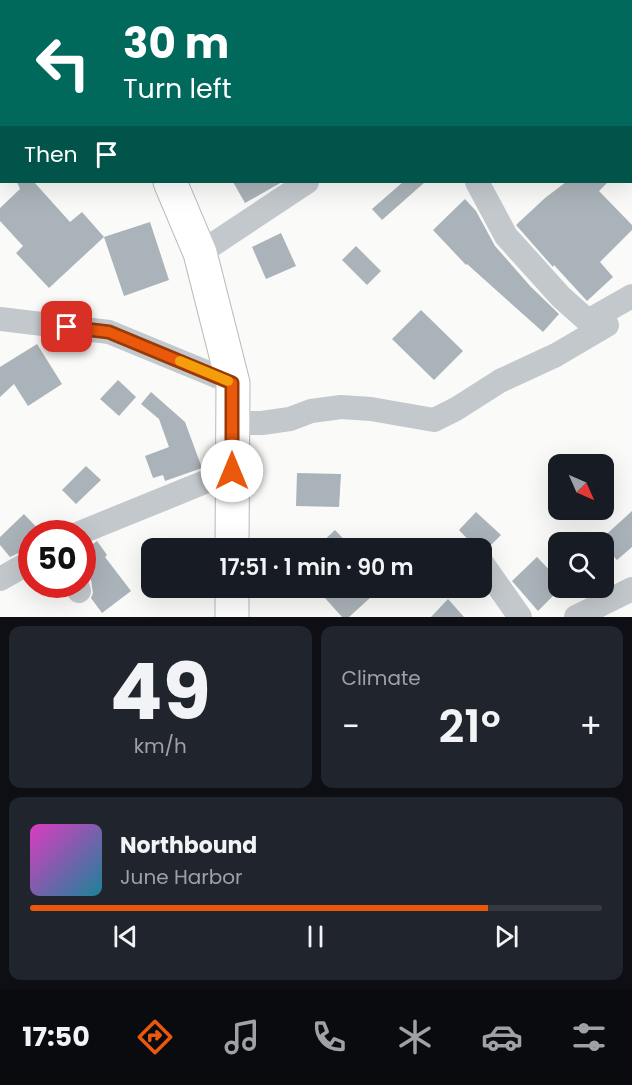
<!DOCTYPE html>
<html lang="en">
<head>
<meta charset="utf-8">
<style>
	body { margin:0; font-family:Poppins,sans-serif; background:#20242c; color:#f1f3f6; height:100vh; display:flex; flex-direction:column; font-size:22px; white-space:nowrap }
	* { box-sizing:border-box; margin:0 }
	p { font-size:20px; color:#9ea1a6 }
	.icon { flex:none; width:33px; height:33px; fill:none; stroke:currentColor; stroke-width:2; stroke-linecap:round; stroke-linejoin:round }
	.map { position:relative; height:617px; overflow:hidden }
	.drawer { display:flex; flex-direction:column; gap:9px; padding:9px; background:#0d0f14; flex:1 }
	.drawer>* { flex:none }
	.top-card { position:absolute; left:0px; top:0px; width:633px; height:183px; box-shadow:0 6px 24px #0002; background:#00695c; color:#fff; overflow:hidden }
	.needle { width:39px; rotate:135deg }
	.fabs { position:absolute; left:548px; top:454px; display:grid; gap:12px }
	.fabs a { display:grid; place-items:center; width:66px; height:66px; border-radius:12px; background:#171b24; box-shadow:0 6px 24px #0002; font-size:30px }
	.speed { position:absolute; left:18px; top:520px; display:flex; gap:12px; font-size:30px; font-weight:700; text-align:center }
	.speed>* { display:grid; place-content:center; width:78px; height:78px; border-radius:50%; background:#171b24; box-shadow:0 6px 24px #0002; line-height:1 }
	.speed .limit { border:9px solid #d22; background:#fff; color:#111 }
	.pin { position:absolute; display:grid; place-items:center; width:51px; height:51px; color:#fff; margin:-26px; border-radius:12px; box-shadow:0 3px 9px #0006 }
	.me { position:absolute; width:66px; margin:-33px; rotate:0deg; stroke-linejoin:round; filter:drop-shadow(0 0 4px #0008) }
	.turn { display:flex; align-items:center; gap:21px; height:126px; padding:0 24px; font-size:27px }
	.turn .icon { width:78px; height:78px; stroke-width:2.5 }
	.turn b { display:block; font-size:42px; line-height:51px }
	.then { display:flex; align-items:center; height:57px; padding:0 24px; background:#0003; gap:12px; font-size:22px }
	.big { font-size:45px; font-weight:600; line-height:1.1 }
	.drawer .card { flex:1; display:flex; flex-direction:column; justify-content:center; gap:9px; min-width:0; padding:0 21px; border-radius:12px; background:#20242c }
	.drawer .dial { align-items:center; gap:0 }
	.dial b { font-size:78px; line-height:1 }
	.song { display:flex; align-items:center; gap:18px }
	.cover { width:72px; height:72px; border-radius:9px; background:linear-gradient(135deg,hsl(310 70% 55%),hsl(190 70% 35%)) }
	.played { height:6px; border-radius:3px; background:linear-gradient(90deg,#ea580c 80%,#363941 80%) }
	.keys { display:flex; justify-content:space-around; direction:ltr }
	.heat { display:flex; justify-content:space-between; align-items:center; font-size:33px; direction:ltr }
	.drawer .tiles { flex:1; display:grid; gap:9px; grid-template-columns:1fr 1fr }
	.card:last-child { grid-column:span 2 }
	.trip { position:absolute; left:141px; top:538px; width:351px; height:60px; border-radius:12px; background:#171b24; box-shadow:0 6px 24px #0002; font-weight:600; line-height:60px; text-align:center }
	.dock { display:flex; height:96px; justify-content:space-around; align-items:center; background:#090b0e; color:#9ea1a6 }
	.dock .icon { width:42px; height:42px }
	.dock .current { color:#ea580c }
	.dock b { font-size:27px; color:#f1f3f6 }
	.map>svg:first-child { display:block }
	.building { fill:#aab3b9 }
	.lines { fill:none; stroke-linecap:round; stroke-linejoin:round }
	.secondary-casing { stroke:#b3babf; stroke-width:35 }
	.street { stroke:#c3c8cc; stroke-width:24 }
	.secondary { stroke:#fff; stroke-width:33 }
	.route-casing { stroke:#983908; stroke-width:15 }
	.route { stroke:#ea580c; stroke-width:10 }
	.slow { stroke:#f59e0b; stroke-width:10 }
</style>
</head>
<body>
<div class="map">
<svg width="632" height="617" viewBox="0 0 632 617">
	<rect width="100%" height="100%" fill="#fafaf8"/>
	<!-- building -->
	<g class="building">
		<polygon points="17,182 34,182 70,222 82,212 104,237 49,288 16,253 23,246 0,221 0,208 20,189"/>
		<polygon points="233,182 282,182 245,203"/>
		<polygon points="403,182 425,182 382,220 372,209"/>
		<polygon points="566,182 608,182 599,191 632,225 632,230 600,262 613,277 587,301 554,265 553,267 516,225 545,198"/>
		<polygon points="465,199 476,211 495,246 531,287 559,314 543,332 467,264 466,265 433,230"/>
		<polygon points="150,222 169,280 124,296 104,237"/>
		<polygon points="281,233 296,266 266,279 252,247"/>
		<polygon points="356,246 381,271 367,285 342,260"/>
		<polygon points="421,310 463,351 434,380 392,339"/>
		<polygon points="37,344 62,384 28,406 14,384 0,397 0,367"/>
		<polygon points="118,380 136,397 119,416 100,399"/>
		<polygon points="151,392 185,422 202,468 165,481 163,475 153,478 145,456 169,447 159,419 141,404"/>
		<polygon points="86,466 101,480 76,504 62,490"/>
		<polygon points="297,473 341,474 339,507 296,506"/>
		<polygon points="632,511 632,547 617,560 599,541"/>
		<polygon points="476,512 501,535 487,549 477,549 459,530"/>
		<polygon points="24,514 43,534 32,534 32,547 10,557 0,545 0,537"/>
		<polygon points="335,530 353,549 315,549"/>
		<polygon points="97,541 107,555 105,557 131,591 102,613 91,598 93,593 91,580 82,572 82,552"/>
		<polygon points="537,557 558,579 558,591 538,611 512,581"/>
		<polygon points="316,588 361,588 370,598 349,617 342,617"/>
		<polygon points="448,599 464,617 431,617"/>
	</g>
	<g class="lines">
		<defs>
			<g id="secondary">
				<polyline points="85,0 86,2"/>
				<polyline points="170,182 200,253 233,383 232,549"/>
				<polyline points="232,617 232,588"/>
			</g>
		</defs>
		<!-- secondary casing -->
		<use href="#secondary" class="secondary-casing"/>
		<!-- street -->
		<g class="street">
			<polyline points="531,2 532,0"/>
			<polyline points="0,28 2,28"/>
			<polyline points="632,134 632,135"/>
			<polyline points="477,182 506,236 561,297 588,321 632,296"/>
			<polyline points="200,253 307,182"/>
			<polyline points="0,319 109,332 233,383"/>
			<polyline points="233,423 262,423 290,419 311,411 341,407 371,409 434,420 456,409 500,381 556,355 607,325 588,321"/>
			<polyline points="77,534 232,471"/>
			<polyline points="482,563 520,617"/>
			<polyline points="0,579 32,561"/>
			<polyline points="77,585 79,591"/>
			<polyline points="576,617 632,589"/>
		</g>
		<!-- secondary -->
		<use href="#secondary" class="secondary"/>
	</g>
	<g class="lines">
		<defs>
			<polyline id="route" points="67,327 109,332 232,383 232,471"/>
		</defs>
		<!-- route casing -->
		<use href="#route" class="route-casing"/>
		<!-- route -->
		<use href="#route" class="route"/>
		<!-- slow -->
		<polyline class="slow" points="180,361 228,381"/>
	</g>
</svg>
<div class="fabs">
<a><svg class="needle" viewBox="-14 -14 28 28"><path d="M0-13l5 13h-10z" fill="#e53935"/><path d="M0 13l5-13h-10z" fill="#9ea1a6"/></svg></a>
<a><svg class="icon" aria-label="search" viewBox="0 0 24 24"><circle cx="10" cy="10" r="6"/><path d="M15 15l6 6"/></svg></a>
</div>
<div class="speed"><div class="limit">50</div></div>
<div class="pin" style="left:67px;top:327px;background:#d93025"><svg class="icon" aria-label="arrive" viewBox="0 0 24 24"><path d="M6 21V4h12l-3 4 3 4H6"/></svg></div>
<svg class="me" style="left:232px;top:471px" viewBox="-20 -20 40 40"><circle r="19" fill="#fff"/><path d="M0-13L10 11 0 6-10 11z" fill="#ea580c"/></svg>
<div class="trip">17:51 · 1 min · 90 m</div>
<div class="top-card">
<div class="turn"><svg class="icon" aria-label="left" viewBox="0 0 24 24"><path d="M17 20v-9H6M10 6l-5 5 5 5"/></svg><div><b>30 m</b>Turn left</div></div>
<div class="then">Then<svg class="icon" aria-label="arrive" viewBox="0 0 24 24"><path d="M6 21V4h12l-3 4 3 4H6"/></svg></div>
</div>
</div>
<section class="drawer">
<div class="tiles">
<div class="card dial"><b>49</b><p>km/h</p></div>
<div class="card"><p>Climate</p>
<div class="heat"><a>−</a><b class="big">21°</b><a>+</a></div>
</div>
<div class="card">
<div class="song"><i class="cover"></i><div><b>Northbound</b><p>June Harbor</p></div></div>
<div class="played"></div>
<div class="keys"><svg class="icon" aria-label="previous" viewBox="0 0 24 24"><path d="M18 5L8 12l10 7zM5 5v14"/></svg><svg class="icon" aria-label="pause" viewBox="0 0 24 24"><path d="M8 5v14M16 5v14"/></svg><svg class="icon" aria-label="next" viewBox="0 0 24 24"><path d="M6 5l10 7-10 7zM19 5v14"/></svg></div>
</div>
</div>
</section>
<nav class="dock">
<b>17:50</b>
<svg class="icon current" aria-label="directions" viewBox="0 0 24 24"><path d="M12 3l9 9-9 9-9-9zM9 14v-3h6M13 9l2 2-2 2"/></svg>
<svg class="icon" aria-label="music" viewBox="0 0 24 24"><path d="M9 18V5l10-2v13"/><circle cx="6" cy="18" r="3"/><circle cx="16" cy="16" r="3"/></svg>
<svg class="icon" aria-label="phone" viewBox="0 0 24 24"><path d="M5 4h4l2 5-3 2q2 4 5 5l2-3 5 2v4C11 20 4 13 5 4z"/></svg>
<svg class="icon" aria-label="climate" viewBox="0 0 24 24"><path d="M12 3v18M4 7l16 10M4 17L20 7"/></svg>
<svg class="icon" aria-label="car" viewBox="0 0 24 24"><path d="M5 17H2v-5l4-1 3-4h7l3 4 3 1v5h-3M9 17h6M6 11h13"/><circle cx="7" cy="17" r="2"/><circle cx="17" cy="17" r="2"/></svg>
<svg class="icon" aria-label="filters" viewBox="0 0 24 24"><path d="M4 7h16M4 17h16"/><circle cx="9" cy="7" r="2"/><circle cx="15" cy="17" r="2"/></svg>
</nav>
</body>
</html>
